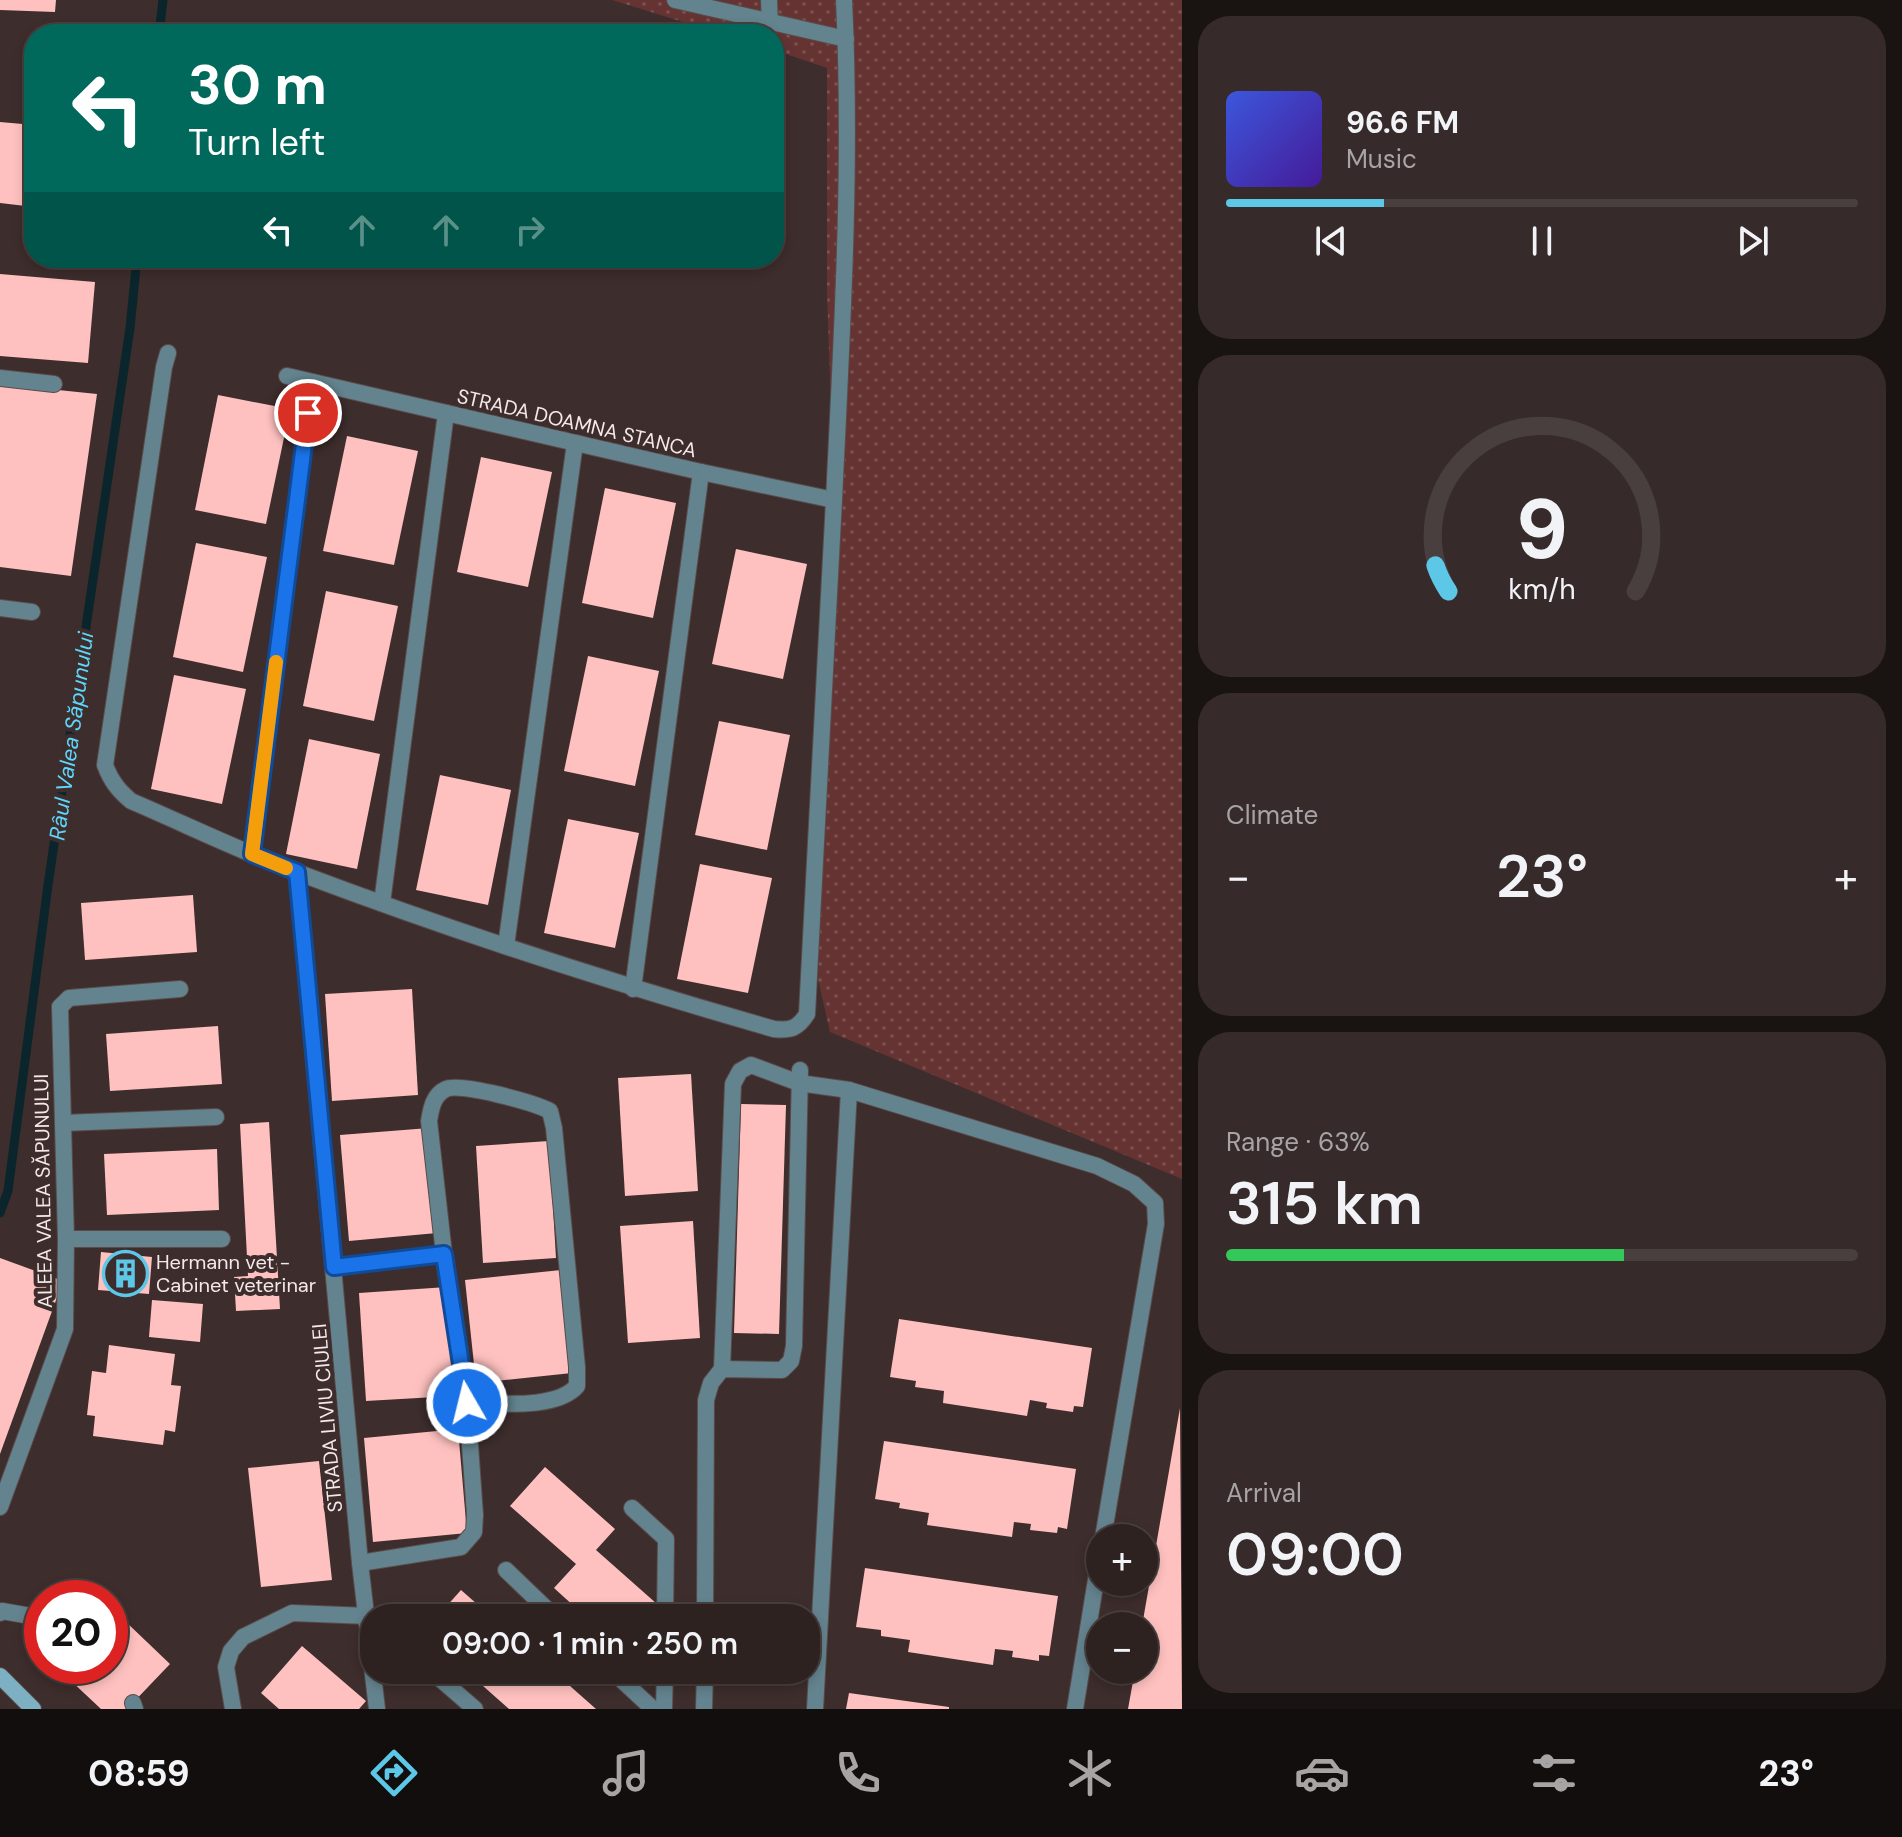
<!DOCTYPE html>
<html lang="en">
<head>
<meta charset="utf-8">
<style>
	body { margin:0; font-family:"DM Sans",sans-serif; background:#362a2a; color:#f1f3f6; height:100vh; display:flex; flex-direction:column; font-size:30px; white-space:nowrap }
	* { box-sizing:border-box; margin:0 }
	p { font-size:26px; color:#a7a4a5 }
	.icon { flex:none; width:44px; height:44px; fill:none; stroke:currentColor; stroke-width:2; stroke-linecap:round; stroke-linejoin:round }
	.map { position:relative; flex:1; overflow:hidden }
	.side { display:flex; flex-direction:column; gap:16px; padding:16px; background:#191312; width:720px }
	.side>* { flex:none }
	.banner { position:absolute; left:24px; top:24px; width:760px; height:244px; border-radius:32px; box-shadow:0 4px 12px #0003,0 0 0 2px #493f3f; background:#00695c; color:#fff; overflow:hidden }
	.tools { position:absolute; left:1086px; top:1524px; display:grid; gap:16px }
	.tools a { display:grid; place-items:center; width:72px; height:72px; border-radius:50%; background:#2e2221; box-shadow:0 4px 12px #0003,0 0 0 2px #493f3f; font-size:40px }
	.speed { position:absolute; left:24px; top:1580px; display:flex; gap:16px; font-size:40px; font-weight:700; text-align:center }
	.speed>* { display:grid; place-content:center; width:104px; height:104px; border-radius:50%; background:#2e2221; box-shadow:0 4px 12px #0003,0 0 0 2px #493f3f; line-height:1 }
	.speed .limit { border:12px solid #d22; background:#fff; color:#111 }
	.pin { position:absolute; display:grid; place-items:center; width:68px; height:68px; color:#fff; margin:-34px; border:4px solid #fff; border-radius:50%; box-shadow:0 2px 8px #0007 }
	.me { position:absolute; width:88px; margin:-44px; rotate:352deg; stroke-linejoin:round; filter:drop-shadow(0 0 6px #0008) }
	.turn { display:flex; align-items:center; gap:28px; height:168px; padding:0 32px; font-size:36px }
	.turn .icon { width:104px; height:104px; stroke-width:2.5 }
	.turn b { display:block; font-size:56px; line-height:68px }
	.lanes { display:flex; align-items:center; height:76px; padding:0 32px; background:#0003; justify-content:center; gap:40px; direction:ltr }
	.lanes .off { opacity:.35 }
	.big { font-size:60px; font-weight:600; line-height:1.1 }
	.side .tile { flex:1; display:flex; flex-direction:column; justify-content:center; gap:12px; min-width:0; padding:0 28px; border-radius:32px; background:#362a2a }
	.side .dial { align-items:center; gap:0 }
	.dial svg { height:208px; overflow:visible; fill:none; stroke:#493f3f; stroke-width:7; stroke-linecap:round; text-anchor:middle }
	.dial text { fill:#f1f3f6; stroke:none }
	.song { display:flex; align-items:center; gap:24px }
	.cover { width:96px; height:96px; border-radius:12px; background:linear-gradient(135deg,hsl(230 70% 55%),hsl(260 70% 35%)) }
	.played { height:8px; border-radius:4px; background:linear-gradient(90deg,#5dc7e8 25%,#493f3f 25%) }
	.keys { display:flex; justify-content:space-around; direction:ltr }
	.heat { display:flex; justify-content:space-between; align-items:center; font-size:44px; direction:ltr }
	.charge { height:12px; border-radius:6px; background:linear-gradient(90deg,#34c759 63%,#493f3f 0) }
	.trip { position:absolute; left:360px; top:1604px; width:460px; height:80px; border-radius:32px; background:#2e2221; box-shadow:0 4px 12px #0003,0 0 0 2px #493f3f; font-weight:600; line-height:80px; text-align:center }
	.tab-bar { display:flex; height:128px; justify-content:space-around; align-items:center; background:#120e0d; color:#a7a4a5 }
	.tab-bar .icon { width:56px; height:56px }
	.tab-bar .current { color:#5dc7e8 }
	.tab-bar b { font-size:36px; color:#f1f3f6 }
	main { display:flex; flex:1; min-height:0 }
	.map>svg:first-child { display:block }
	.grass { fill:url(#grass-dots) }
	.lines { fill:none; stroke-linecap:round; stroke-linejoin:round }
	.stream { stroke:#0b252d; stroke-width:9 }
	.building { fill:#fec1bf }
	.lane-casing { stroke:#5a4b4a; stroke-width:18 }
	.street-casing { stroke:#5a4b4a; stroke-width:18 }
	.secondary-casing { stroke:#5a4b4a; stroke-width:18 }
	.lane { stroke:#63838e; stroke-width:16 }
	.street { stroke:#63838e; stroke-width:16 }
	.secondary { stroke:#7db0c2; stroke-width:16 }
	.route-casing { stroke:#114b97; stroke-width:20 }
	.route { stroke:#1a73e8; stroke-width:14 }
	.slow { stroke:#f59e0b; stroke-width:14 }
	.labels { text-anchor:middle; stroke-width:8; stroke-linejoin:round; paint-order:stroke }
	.street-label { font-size:20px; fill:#f4e8e8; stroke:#3d2d2c }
	.poi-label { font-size:20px; fill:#f4e8e8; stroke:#3d2d2c; text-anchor:start }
	.water-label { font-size:22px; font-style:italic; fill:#5ed6fa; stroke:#3d2d2c }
</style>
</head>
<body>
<main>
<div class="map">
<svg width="1182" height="1709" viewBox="0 0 1182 1709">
	<defs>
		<pattern id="grass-dots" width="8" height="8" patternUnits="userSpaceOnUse" patternTransform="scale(2)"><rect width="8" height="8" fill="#633"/><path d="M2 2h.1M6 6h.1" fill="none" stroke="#7c5151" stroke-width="1.8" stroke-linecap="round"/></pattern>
	</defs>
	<rect width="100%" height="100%" fill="#3d2d2c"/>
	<!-- grass -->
	<polygon class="grass" points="612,0 1182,0 1182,1179 830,1032 818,979 834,500 827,292 827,68 774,50 774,34 722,34"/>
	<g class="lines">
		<!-- stream -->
		<g class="stream">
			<polyline points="159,34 163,0"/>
			<polyline points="0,1213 8,1191 48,885 130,328 137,258"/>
		</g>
	</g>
	<!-- building -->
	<g class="building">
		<polygon points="0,0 56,0 55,12 0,10"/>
		<polygon points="0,122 34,125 34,207 0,203"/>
		<polygon points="0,274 95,282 88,363 0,356"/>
		<polygon points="0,384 97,394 71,576 0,567"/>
		<polygon points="218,395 290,409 266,524 195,510"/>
		<polygon points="347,436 418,451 394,565 323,551"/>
		<polygon points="481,457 552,472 528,587 457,572"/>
		<polygon points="605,488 676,503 653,618 582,603"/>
		<polygon points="196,543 267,557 243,672 173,657"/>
		<polygon points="736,549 807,564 783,679 712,664"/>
		<polygon points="326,591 398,606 374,721 303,706"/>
		<polygon points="588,656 659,671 635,786 564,771"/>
		<polygon points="174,675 246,689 222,804 151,789"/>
		<polygon points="719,721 790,735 767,850 695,835"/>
		<polygon points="309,739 380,754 357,869 286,854"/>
		<polygon points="440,775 511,790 488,905 416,890"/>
		<polygon points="568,819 639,833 615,948 544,933"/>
		<polygon points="700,864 772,878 748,993 677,979"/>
		<polygon points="193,895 197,952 85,960 81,903"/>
		<polygon points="412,989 418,1095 332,1101 325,994"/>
		<polygon points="218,1026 222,1084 110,1091 106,1034"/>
		<polygon points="691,1074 698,1191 625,1196 618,1078"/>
		<polygon points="741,1104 786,1105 779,1334 734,1333"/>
		<polygon points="269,1122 280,1309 236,1311 234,1277 248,1276 240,1124"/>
		<polygon points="429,1128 437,1233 349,1241 340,1135"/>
		<polygon points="549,1141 556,1258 483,1263 476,1146"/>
		<polygon points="217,1149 219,1210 107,1215 104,1154"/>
		<polygon points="693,1221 700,1338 628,1343 620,1226"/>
		<polygon points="101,1252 152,1257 149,1294 98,1290"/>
		<polygon points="0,1258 63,1281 0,1454"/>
		<polygon points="561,1270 572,1373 476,1383 465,1280"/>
		<polygon points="447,1287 453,1396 366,1401 359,1293"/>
		<polygon points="152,1300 203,1304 200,1342 149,1337"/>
		<polygon points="899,1319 1092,1348 1083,1407 1074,1406 1073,1412 1046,1408 1047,1403 1030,1400 1027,1416 943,1403 944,1391 915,1387 916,1381 890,1377"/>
		<polygon points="109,1345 175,1354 171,1385 181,1386 175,1432 165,1430 163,1445 93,1436 95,1416 87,1415 92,1371 106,1373"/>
		<polygon points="1180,1408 1182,1709 1128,1709 1135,1670 1144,1670 1142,1626"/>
		<polygon points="458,1429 467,1533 373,1542 364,1438"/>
		<polygon points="884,1441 1076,1469 1067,1529 1058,1527 1057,1533 1030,1530 1031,1524 1014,1522 1012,1537 927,1525 929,1513 899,1508 900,1503 875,1499"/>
		<polygon points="319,1461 332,1580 261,1587 248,1468"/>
		<polygon points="545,1467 615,1529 596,1550 657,1604 644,1618 587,1618 554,1588 576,1564 510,1506"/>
		<polygon points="865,1568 1058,1596 1049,1656 1039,1655 1039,1661 1012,1657 1013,1651 995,1649 993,1665 908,1652 910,1640 881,1636 881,1630 856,1627"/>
		<polygon points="461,1590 493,1618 436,1618"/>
		<polygon points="125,1621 170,1664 127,1709 101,1709 69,1679 82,1666 110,1666 110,1637"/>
		<polygon points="302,1646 366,1701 359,1709 279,1709 261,1693"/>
		<polygon points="465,1670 552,1670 596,1709 509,1709"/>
		<polygon points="849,1693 949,1707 949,1709 846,1709"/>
	</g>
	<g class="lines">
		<defs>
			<g id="lane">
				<polyline points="675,0 846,39"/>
				<polyline points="769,0 770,24"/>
				<polyline points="0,378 54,384"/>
				<polyline points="0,608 32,612"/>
				<polyline points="60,1007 69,998 180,989"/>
				<polyline points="799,1083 849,1090"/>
				<polyline points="63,1123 216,1117"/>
				<polyline points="66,1239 222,1239"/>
				<polyline points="334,1267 444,1254"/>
				<polyline points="632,1508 666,1539 665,1618"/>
				<path d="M360 1563 461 1547 474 1532 475 1515 467 1403 444 1254 429 1121C431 1109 433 1095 446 1089 460 1082 535 1103 550 1111L554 1128 577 1367V1386C556 1410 498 1403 467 1403"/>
				<polyline points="506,1570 556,1618"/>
				<polyline points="0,1613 2,1611 42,1618"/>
				<polyline points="430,1670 475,1709"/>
				<polyline points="611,1670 653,1709"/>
				<polyline points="133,1703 135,1709"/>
				<polyline points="233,1709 226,1667 231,1651 243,1637 292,1613 368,1616 374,1622"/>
				<polyline points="664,1709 665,1670"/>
				<polyline points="815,1709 849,1090 1097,1166 1134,1184 1155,1203 1156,1224 1103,1538"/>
				<polyline points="1075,1709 1100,1555"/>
			</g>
			<g id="street">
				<path d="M168 353 164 367 105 765C111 781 118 790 131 801 187 825 242 852 299 873 455 932 613 983 774 1029 791 1031 798 1028 807 1014L834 500 701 472 287 376"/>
				<path d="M834 500C842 333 852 167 844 0"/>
				<polyline points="252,854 312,382"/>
				<polyline points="297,872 360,1563 377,1709"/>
				<polyline points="382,903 446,413"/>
				<polyline points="506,946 575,443"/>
				<polyline points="633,989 701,472"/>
				<polyline points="722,1369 733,1084 740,1071 751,1065 799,1083"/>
				<polyline points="0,1507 65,1329 66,1239 60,1007"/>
				<polyline points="705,1618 706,1400 711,1383 722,1369 782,1370 791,1361 794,1346 800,1070"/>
				<polyline points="704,1709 705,1670"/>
			</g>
			<polyline id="secondary" points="0,1676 33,1709"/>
		</defs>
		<!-- lane casing -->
		<use href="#lane" class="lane-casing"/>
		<!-- street casing -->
		<use href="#street" class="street-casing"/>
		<!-- secondary casing -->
		<use href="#secondary" class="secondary-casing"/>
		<!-- lane -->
		<use href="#lane" class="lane"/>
		<!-- street -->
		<use href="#street" class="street"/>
		<!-- secondary -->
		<use href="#secondary" class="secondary"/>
	</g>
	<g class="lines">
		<defs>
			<polyline id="route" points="308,413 252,854 297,872 334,1267 444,1254 467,1403"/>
		</defs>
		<!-- route casing -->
		<use href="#route" class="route-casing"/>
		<!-- route -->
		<use href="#route" class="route"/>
		<!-- slow -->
		<polyline class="slow" points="276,662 252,854 286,868"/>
	</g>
	<!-- icons -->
	<defs>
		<symbol id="building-ring" viewBox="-11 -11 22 22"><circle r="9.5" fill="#3d2d2c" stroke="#5dc7e8" stroke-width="1.5"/><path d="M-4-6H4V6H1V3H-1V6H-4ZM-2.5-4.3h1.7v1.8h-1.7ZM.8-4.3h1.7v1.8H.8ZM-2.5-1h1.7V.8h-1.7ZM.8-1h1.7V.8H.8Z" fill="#5dc7e8"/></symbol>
	</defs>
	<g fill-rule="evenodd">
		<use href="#building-ring" x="100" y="1248" width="51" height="51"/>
	</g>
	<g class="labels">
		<!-- street labels -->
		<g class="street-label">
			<text transform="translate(577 423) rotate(13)" y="7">STRADA DOAMNA STANCA</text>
			<text transform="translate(43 1191) rotate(-91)" y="7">ALEEA VALEA SĂPUNULUI</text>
			<text transform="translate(327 1418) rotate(-95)" y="7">STRADA LIVIU CIULEI</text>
		</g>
		<!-- poi labels -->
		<g class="poi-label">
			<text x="156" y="1269">Hermann vet -<tspan x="156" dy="23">Cabinet veterinar</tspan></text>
		</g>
		<!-- water labels -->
		<g class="water-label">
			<text transform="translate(71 736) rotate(-82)" y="8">Râul Valea Săpunului</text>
		</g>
	</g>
</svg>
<div class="tools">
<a>+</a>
<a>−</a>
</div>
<div class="speed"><div class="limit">20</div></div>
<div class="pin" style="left:308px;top:413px;background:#d93025"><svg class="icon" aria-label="arrive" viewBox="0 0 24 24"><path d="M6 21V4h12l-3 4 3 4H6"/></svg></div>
<svg class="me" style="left:467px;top:1403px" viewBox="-20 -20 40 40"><circle r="17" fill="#1a73e8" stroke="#fff" stroke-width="3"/><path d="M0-11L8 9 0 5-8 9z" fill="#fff"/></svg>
<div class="trip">09:00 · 1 min · 250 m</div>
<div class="banner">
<div class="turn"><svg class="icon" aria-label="left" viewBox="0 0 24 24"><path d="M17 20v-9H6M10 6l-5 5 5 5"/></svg><div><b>30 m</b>Turn left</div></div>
<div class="lanes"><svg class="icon" aria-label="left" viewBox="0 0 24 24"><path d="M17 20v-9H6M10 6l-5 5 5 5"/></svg><svg class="icon off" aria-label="ahead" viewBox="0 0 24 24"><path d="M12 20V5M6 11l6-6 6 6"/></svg><svg class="icon off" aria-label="ahead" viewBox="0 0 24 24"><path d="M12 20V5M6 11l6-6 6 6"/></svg><svg class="icon off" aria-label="right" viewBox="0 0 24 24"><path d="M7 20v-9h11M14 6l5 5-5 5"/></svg></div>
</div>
</div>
<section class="side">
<div class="tile">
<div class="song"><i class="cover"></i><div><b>96.6 FM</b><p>Music</p></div></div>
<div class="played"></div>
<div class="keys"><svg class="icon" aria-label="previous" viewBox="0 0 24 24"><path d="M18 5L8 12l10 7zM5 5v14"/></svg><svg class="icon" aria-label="pause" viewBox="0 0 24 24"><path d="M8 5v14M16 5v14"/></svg><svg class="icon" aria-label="next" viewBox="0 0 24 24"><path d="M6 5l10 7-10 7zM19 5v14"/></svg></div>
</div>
<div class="tile dial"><svg viewBox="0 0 100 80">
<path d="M14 69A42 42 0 1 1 86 69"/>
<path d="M14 69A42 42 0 0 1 9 59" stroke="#5dc7e8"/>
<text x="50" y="56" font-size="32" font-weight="700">9</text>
<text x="50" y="72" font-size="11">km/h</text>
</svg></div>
<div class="tile"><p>Climate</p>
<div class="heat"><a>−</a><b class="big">23°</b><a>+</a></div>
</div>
<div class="tile"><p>Range · 63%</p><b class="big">315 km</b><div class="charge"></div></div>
<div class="tile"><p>Arrival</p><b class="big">09:00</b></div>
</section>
</main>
<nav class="tab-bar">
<b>08:59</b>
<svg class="icon current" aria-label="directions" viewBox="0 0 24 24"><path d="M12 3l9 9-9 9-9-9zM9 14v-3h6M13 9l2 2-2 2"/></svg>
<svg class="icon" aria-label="music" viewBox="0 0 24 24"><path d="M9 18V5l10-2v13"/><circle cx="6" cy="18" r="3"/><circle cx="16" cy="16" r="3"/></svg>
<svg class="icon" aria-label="phone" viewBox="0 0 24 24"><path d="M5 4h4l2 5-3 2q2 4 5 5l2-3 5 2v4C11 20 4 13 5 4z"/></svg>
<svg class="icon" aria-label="climate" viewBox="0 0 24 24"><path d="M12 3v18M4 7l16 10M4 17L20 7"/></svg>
<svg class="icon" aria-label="car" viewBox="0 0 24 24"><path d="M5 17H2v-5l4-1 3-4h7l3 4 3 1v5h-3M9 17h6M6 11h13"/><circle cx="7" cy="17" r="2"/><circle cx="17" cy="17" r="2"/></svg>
<svg class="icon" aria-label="filters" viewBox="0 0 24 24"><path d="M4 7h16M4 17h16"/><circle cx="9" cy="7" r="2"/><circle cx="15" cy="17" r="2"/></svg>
<b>23°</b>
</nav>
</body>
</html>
